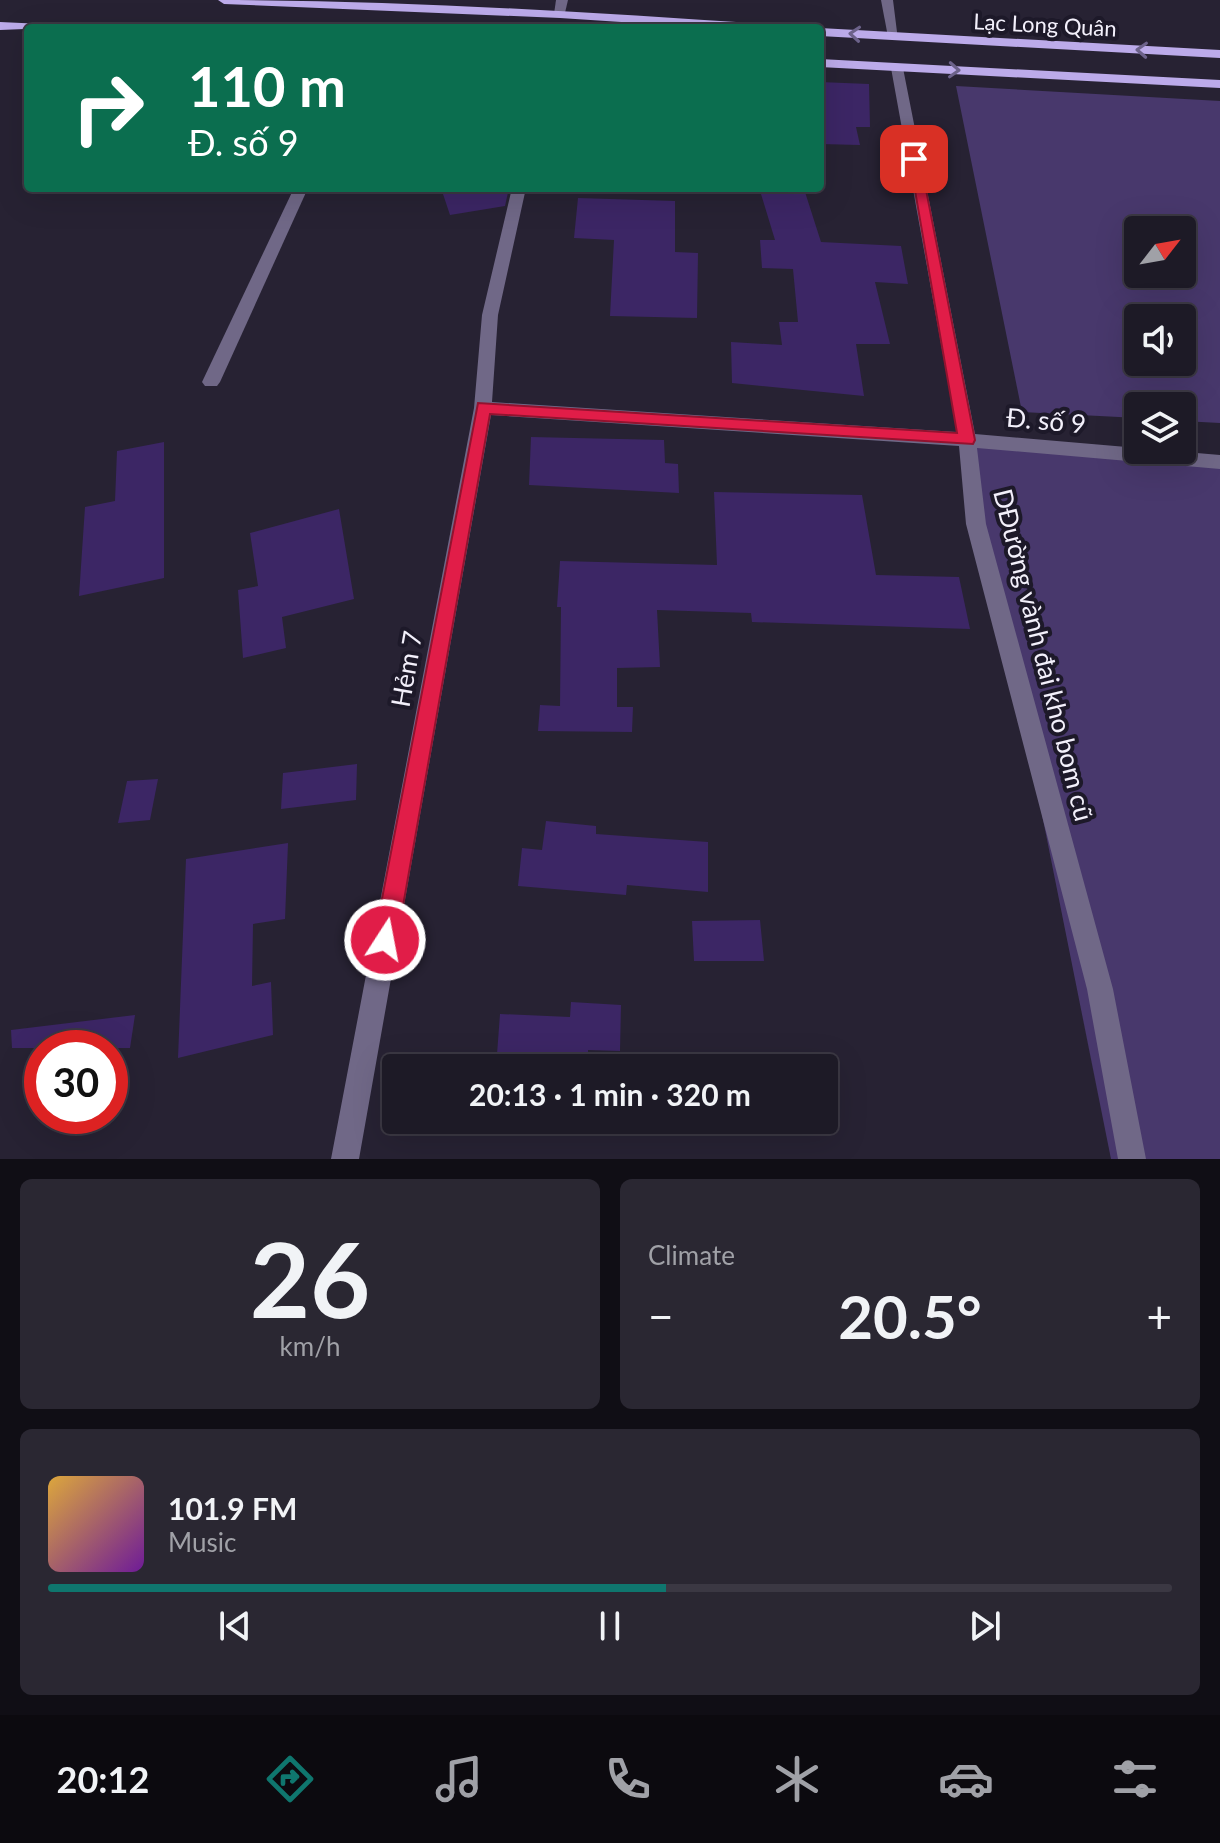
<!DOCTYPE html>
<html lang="en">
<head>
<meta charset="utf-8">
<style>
	body { margin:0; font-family:Lato,sans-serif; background:#2a2732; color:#f1f3f6; height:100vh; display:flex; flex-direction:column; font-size:30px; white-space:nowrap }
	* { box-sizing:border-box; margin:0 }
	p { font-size:26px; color:#a0a1a7 }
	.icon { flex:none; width:44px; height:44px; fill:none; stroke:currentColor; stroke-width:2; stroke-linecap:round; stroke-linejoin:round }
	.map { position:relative; height:1159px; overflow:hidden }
	.panel { display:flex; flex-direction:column; gap:20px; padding:20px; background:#100e15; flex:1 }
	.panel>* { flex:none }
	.hud { position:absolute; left:24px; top:24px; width:800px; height:168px; border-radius:8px; box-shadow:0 8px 32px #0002,0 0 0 2px #3b3843; background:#0b6e4f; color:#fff; overflow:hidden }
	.needle { width:52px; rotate:59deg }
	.buttons { position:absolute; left:1124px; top:216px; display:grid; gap:16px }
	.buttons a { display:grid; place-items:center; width:72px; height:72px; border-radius:8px; background:#1d1a26; box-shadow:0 8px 32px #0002,0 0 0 2px #3b3843; font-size:40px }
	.speed { position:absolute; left:24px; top:1030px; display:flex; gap:16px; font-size:40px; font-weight:700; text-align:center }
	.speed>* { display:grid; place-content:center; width:104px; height:104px; border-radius:50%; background:#1d1a26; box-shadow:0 8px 32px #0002,0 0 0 2px #3b3843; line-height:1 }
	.speed .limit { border:12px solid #d22; background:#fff; color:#111 }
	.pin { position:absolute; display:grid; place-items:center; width:68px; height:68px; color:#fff; margin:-34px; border-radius:16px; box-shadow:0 4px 12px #0006 }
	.me { position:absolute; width:88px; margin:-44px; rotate:11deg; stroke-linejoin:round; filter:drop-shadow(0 0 6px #0008) }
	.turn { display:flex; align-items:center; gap:28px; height:168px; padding:0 32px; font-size:36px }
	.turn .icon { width:104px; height:104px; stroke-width:2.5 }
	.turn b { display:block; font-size:56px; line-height:68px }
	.big { font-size:60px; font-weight:700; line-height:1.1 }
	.panel .widget { flex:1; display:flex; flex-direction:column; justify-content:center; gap:12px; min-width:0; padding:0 28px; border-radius:12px; background:#2a2732 }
	.panel .dial { align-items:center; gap:0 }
	.dial b { font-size:104px; line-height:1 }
	.song { display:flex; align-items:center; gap:24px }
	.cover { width:96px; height:96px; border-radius:12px; background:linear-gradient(135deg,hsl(40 70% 55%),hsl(280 70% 35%)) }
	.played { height:8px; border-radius:4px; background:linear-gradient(90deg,#0f766e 55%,#3b3843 55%) }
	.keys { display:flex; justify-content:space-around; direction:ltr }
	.heat { display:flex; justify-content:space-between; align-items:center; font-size:44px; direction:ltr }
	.panel .tiles { flex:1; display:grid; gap:20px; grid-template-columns:1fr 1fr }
	.widget:last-child { grid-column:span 2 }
	.trip { position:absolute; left:382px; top:1054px; width:456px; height:80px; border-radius:8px; background:#1d1a26; box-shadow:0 8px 32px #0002,0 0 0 2px #3b3843; font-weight:700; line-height:80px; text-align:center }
	.dock { display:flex; height:128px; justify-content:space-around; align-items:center; background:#0c0a0f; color:#a0a1a7 }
	.dock .icon { width:56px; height:56px }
	.dock .on { color:#0f766e }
	.dock b { font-size:36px; color:#f1f3f6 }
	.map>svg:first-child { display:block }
	.green { fill:#48386c; fill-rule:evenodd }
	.building { fill:#3c2665 }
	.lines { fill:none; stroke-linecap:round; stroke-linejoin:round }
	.minor { fill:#706887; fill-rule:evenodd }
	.major { fill:#bcabea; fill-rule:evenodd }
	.oneway { stroke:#6c628a }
	.route { fill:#e11d48; stroke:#92132f; stroke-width:2 }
	.labels { text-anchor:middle; stroke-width:8; stroke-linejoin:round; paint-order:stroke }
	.far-street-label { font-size:22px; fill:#f3f0fb; stroke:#1d1929 }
	.street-label { font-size:26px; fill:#f3f0fb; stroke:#1d1929 }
</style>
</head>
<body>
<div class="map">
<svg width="1220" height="1159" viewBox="0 0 1220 1159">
	<rect width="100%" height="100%" fill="#272233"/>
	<!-- green -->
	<g class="green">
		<path d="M956 86 1220 101V423L1182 421V406H1138V418L1022 412ZM1138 230H1182V274H1138ZM1138 318H1182V362H1138Z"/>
		<polygon points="967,440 1220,462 1220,1159 1111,1159"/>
	</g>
	<!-- building -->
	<g class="building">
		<polygon points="820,82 869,84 870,127 856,127 860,145 820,144"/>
		<polygon points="441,188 509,188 505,206 450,215"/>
		<polygon points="805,192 821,242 901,246 908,284 875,282 890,344 856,344 864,396 732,383 731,342 782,345 779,322 798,322 793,269 762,268 760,240 775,240 761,194"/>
		<polygon points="578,198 675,201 675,252 698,253 697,318 610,316 614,240 574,238"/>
		<polygon points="531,437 664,440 665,463 678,464 679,493 529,485"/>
		<polygon points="164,442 164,578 79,596 85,507 115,501 117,451"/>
		<polygon points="714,492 862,495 876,575 959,577 970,629 752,622 751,613 657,610 660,667 617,668 617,707 633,707 632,732 538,731 540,705 560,706 561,607 557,607 560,561 717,565"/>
		<polygon points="339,509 354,599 282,617 286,648 243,658 238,590 258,586 250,533"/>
		<polygon points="357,764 356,800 281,809 283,773"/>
		<polygon points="158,779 150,820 118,823 127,781"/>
		<polygon points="546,821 596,826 596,834 708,842 708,892 627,885 626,895 518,886 522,848 542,850"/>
		<polygon points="288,843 285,919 253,924 252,986 271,982 273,1035 178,1058 186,859"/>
		<polygon points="760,920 764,961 694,961 692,921"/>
		<polygon points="571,1002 621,1005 620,1051 588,1050 588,1068 496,1068 500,1014 570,1017"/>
		<polygon points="135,1015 130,1048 12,1048 11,1030"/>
	</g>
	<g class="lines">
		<!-- minor -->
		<g class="minor">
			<polygon points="556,0 568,0 564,17 554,14"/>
			<polygon points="881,0 893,0 898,40 888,37"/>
			<polygon points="897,64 903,68 975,434 1220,455 1220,469 977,448 986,524 1113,989 1146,1159 1118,1159 1087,989 966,524 959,446 491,415 359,1159 331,1159 474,408 482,315 512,188 526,188 498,315 492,402 957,432 891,68"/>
			<polygon points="294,188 308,188 220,382 217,386 205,386 202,382"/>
		</g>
		<!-- major -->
		<g class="major">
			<path d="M218 0C401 0 584 12 766 24L772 28H713L560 18 224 4Z"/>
			<polygon points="0,22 43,24 49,28 0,30"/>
			<polygon points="820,28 1220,50 1220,58 820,36"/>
			<polygon points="820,59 1220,80 1220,88 820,67"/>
		</g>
	</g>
	<!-- one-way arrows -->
	<defs><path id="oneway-chevron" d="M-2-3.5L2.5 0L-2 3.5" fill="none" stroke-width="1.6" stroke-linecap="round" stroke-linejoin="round" transform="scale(2)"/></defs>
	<g class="oneway">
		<use href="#oneway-chevron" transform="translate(855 34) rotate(-176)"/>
		<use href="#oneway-chevron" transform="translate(1142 50) rotate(-177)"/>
		<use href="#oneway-chevron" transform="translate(954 70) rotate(3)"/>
	</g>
	<!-- route -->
	<polygon class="route" points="909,156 920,159 975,440 973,444 490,414 397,940 393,948 385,951 377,948 374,940 478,403 957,433"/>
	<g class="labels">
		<!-- far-street labels -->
		<g class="far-street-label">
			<text transform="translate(1045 25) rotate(3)" y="8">Lạc Long Quân</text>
		</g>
		<!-- street labels -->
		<g class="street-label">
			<text transform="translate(1046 421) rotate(5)" y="9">Đ. số 9</text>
			<text transform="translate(1043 655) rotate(76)" y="9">DĐường vành đai kho bom cũ</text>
			<text transform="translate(407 669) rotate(-80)" y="9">Hẻm 7</text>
		</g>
	</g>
</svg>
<div class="buttons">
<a><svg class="needle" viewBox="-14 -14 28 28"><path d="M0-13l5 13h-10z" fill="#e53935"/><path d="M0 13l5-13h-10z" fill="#a0a1a7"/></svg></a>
<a><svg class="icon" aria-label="sound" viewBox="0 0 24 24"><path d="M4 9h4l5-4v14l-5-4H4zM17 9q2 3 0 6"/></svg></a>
<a><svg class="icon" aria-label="layers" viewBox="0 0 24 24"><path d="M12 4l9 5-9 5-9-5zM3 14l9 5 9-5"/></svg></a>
</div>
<div class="speed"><div class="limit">30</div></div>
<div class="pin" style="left:914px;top:159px;background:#d93025"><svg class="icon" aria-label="arrive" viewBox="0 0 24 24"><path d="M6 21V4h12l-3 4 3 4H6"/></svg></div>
<svg class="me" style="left:385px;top:940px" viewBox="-20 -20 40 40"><circle r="17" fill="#e11d48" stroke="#fff" stroke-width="3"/><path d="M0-11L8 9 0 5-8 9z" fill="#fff"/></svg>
<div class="trip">20:13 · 1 min · 320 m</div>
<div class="hud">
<div class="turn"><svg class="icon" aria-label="right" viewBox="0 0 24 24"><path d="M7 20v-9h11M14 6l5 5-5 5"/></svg><div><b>110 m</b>Đ. số 9</div></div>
</div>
</div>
<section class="panel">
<div class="tiles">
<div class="widget dial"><b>26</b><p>km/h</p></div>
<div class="widget"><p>Climate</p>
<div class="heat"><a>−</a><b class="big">20.5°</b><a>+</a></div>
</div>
<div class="widget">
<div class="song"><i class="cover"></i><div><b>101.9 FM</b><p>Music</p></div></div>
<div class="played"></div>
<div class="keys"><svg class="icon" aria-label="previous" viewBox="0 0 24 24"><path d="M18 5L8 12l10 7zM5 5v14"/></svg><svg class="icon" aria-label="pause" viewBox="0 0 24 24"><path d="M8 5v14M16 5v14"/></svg><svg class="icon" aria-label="next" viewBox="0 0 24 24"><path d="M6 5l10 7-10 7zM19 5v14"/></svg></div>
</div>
</div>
</section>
<nav class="dock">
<b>20:12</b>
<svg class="icon on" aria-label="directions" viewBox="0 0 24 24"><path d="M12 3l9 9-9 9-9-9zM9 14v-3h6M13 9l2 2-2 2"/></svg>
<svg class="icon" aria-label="music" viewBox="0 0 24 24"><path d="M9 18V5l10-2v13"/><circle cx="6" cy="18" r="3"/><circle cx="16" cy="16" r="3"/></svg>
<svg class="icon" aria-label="phone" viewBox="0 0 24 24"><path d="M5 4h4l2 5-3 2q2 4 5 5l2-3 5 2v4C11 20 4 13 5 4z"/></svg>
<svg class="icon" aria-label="climate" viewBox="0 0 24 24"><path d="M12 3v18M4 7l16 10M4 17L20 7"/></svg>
<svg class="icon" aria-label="car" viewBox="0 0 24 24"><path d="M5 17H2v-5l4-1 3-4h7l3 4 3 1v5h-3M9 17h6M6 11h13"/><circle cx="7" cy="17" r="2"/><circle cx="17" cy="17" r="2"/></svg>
<svg class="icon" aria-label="filters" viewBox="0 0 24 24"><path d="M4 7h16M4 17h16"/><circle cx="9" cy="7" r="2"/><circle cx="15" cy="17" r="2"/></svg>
</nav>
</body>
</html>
